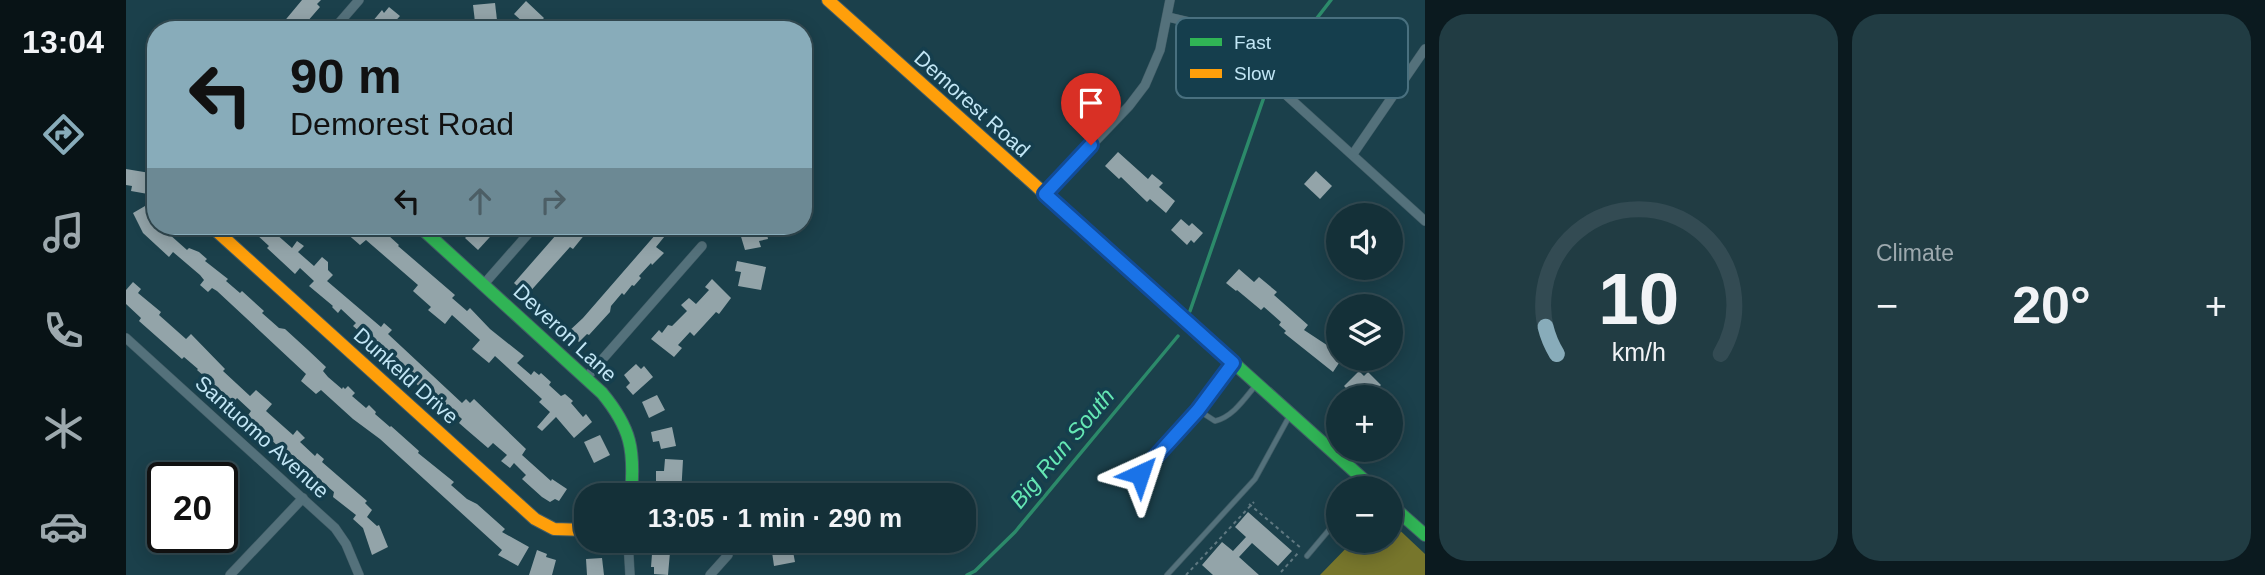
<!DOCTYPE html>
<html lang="en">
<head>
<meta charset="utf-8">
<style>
	body { margin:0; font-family:Arial,sans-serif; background:#213c43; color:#f1f3f6; height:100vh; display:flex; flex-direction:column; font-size:26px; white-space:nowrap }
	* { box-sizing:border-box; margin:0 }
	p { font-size:23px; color:#9da9ae }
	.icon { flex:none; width:38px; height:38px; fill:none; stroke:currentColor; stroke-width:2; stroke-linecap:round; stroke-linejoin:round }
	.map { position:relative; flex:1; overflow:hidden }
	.side { display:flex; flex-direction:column; gap:14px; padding:14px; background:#0b1a1f; width:840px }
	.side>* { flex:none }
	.banner { position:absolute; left:21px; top:21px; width:665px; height:214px; border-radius:28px; box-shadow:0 4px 18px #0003,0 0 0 2px #334b53; background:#88acba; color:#111; overflow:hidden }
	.tools { position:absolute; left:1200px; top:203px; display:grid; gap:14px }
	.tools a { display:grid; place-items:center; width:77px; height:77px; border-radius:50%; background:#143038; box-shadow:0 4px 18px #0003,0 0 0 2px #334b53; font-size:35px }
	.speed { position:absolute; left:21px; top:462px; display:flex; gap:14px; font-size:35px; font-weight:700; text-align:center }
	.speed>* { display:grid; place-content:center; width:91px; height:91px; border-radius:50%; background:#143038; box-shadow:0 4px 18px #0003,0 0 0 2px #334b53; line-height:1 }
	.speed .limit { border:4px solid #111; border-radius:10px; background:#fff; color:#111 }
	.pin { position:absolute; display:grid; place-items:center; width:60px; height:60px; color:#fff; margin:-72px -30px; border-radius:50% 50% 50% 0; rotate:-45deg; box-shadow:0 0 7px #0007 }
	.pin .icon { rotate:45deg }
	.me { position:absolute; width:77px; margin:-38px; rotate:42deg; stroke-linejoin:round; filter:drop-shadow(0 0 5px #0008) }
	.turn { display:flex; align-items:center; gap:24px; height:147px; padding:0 28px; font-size:32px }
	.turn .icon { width:91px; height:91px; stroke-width:2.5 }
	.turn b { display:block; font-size:49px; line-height:60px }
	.lanes { display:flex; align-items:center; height:66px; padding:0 28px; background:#0003; justify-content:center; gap:35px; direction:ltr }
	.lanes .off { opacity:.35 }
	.big { font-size:52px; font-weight:700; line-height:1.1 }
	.side .tile { flex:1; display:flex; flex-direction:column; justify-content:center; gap:10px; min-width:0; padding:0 24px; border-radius:28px; background:#213c43 }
	.side .dial { align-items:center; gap:0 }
	.dial svg { height:182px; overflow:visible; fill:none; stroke:#334b53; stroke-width:7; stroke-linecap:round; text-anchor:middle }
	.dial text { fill:#f1f3f6; stroke:none }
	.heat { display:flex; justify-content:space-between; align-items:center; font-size:38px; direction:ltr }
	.side .tiles { flex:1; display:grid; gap:14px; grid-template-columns:repeat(2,1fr) }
	.trip { position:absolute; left:448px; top:483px; width:402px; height:70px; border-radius:28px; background:#143038; box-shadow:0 4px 18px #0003,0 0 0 2px #334b53; font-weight:700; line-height:70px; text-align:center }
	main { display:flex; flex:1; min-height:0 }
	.menu { display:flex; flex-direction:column; width:126px; justify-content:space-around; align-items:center; background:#081316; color:#9da9ae }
	.menu .icon { width:49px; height:49px }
	.menu .selected { color:#88acba }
	.menu b { font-size:32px; color:#f1f3f6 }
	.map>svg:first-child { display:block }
	.forest { fill:#77762c }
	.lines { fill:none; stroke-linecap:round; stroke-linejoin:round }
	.stream { stroke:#2c8a6a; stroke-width:3.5 }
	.building { fill:#93a4a9 }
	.lane-casing { stroke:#415c66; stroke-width:6 }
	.street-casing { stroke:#415c66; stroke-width:10 }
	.fast-casing { stroke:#415c66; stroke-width:14 }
	.slow-casing { stroke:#415c66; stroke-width:14 }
	.path { stroke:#5f7881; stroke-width:2; stroke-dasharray:3.5 3.5; stroke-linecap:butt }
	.lane { stroke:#54717b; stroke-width:4.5 }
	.street { stroke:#54717b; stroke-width:9 }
	.fast { stroke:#30b455; stroke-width:12 }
	.slow { stroke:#ff9f0a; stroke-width:12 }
	.route-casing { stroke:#114b97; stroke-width:18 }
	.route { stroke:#1a73e8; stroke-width:12 }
	.labels { text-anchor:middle; stroke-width:7; stroke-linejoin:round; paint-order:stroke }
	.street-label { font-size:21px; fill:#c2e6f5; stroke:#153e4d }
	.water-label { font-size:23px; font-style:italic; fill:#65e7b4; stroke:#153e4d }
	.key { fill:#153e4d; stroke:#49707f; stroke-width:2 }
	.key-label { font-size:19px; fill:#c2e6f5 }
</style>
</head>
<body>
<main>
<nav class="menu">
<b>13:04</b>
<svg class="icon selected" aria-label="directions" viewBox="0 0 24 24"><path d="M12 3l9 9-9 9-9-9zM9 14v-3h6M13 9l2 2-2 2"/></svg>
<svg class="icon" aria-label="music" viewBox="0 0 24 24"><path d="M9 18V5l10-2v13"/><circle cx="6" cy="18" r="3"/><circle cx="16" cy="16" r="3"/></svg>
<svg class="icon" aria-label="phone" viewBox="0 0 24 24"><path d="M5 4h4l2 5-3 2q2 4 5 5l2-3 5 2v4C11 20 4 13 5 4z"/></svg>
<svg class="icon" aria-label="climate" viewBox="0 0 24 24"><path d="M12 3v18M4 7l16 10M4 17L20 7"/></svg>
<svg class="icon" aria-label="car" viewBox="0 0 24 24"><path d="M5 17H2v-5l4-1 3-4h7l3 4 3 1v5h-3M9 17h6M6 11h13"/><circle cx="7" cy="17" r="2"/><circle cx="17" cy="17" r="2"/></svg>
</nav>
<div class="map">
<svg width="1299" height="575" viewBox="0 0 1299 575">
	<rect width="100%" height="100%" fill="#1b404b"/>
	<!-- forest -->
	<polygon class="forest" points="1265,522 1299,554 1299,575 1194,575 1227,541 1265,541"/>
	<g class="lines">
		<!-- stream -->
		<g class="stream">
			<polyline points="1181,31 1205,0"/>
			<polyline points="1064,311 1138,97 1142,90"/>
			<polyline points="841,575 849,571 889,532 1052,336"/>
		</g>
	</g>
	<!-- building -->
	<g class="building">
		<polygon points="176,0 195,0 191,4 194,7 174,30 151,30"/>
		<polygon points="400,1 418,18 406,30 390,30 397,22 388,14"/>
		<polygon points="369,3 371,20 349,22 347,5"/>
		<polygon points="263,7 274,16 261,30 255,30 246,22 256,10 258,13"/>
		<polygon points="992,152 1022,179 1026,174 1037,183 1033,187 1049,201 1040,213 1024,199 1021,202 995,177 993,179 979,166"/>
		<polygon points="0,169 24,173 22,194 5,191 6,186 0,185"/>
		<polygon points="1190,171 1206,186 1194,199 1178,184"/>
		<polygon points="19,206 25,217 27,216 30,226 34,226 61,250 63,248 73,252 81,259 79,261 102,279 100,281 114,293 116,291 138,311 136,313 153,328 159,329 182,350 200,367 197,371 202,377 216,389 217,387 219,389 222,386 229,393 226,396 240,408 243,405 250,412 249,414 264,427 265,426 293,451 292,453 328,482 325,485 341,499 351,504 379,529 376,532 403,547 392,566 372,555 376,550 254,439 227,419 195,390 190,394 175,381 180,374 91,291 86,288 82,292 74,285 78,280 74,275 47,252 43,257 17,233 7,213"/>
		<polygon points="1055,219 1063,226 1066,223 1077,233 1068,243 1065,240 1061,245 1045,230"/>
		<polygon points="120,226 141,226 166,248 171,241 178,246 172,252 188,266 196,257 202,262 202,270 207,275 201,281 255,327 258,323 266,330 262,334 336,403 340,399 344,403 348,399 400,449 396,455 425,481 426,479 441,489 433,501 429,499 424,502 416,497 396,479 400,475 388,463 384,468 375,461 381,455 367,443 362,448 341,430 333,423 336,419 323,407 320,410 312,403 314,401 300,389 298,391 270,365 271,363 227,326 230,323 215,309 212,313 206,307 207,306 183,286 188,281 174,268 169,274 141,248 143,246 130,234 128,236 121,230 123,228"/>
		<polygon points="224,226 252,226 273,245 272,246 329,295 326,298 341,311 344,308 364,329 398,356 391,363 405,375 408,371 413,375 415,373 425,382 423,385 435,396 439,394 447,401 445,403 457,417 460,414 466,422 448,438 430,417 416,431 411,427 424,412 413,402 416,399 369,356 363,363 346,349 354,340 326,315 319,324 302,310 305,307 287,291 292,285 240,240 234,245 219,232"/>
		<polygon points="351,226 374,226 352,250 339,238"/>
		<polygon points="443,226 453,226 460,233 447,249 444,247 401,295 388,283 437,227 440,229"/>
		<polygon points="523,226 547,226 530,247 538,253 526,265 525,263 513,276 515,278 508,286 506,285 498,295 496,293 485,306 484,312 463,335 461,334 453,342 442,332 457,318 530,234 528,232 529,231"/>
		<polygon points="630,227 631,231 640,229 642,239 633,241 635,247 619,250 613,230"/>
		<polygon points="611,261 640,267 635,290 612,286 615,272 609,271"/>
		<polygon points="1113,269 1128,282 1133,277 1151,292 1148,295 1182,325 1178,330 1213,353 1213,363 1207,372 1158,333 1160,331 1153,325 1155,322 1138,307 1135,310 1111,290 1110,291 1100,283"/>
		<polygon points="586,279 605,298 593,314 590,312 568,336 564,332 552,345 556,348 548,357 525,339 533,330 536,333 542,325 546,326 561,311 555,305 563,298 570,304 583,290 579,287"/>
		<polygon points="7,282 15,289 12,293 35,312 33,315 60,339 65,334 99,369 97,371 124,396 130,390 146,404 140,411 167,435 171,430 179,438 174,442 189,456 191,453 198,459 196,462 241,501 239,503 246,510 241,517 251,526 253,525 262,547 246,555 237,528 227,519 230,515 207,497 208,492 195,481 193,484 185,477 188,474 186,471 165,454 162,456 129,424 128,425 120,418 125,411 111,398 108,402 86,383 84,385 76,378 78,376 71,370 72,369 58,357 56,359 13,321 15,318 0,304 0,290"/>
		<polygon points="510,364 515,369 518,366 527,377 507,395 500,387 504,383 498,375"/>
		<polygon points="1233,371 1238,376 1242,372 1255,385 1251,389 1254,393 1250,397 1234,397 1228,391 1226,394 1218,386"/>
		<polygon points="531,395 539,410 523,418 516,402"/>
		<polygon points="546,427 550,446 535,449 533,441 527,442 525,432"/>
		<polygon points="474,435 484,455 468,463 458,442"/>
		<polygon points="539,459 557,460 555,495 534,495 535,483 530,483 530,471 538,471"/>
		<polygon points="1122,512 1166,551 1152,566 1126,543 1113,557 1133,575 1087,575 1076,565 1096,542 1107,551 1120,537 1109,527"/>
		<polygon points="527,541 545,541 542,575 528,574 528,567 525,567"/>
		<polygon points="654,541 665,541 669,562 648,566 646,552 639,553 638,543"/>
		<polygon points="411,550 421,554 420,557 430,560 426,575 403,575"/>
		<polygon points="476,558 478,575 461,575 460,559"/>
	</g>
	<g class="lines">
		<defs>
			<g id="lane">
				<path d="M1072 410 1089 421C1107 417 1119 398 1130 385"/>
				<polyline points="1014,474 1072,410 1105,365"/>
				<polyline points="1181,556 1213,518"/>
				<polyline points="1041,575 1129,479 1164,415"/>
			</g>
			<g id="street">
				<polyline points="1042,17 1076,25 1094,35 1299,221"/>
				<polyline points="207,30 233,0"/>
				<polyline points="1227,154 1299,49"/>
				<polyline points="919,194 1003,106 1019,85 1034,50 1044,0"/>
				<polyline points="358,284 409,226"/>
				<polyline points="0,338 209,528 220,544 233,575"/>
				<polyline points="460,378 576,246"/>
				<polyline points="502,541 504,575"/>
				<polyline points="104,575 177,498"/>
				<polyline points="584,575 602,555"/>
			</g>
			<g id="fast">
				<path d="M293 226 476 393C505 428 509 450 505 495"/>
				<polyline points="1051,312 1247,488"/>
				<polyline points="1265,505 1299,535"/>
			</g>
			<g id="slow">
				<polyline points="702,0 1051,312"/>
				<polyline points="85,226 409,519 428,529 460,530"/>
			</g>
		</defs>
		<!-- lane casing -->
		<use href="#lane" class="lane-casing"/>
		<!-- street casing -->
		<use href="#street" class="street-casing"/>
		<!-- fast casing -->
		<use href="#fast" class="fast-casing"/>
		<!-- slow casing -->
		<use href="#slow" class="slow-casing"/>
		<!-- path -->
		<g class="path">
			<polyline points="1123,504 1175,548"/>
			<polyline points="1155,572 1173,552"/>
			<polyline points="1060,575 1128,502"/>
		</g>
		<!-- lane -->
		<use href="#lane" class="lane"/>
		<!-- street -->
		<use href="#street" class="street"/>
		<!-- fast -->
		<use href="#fast" class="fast"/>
		<!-- slow -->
		<use href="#slow" class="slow"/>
	</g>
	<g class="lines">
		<defs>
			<polyline id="route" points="965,145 919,194 1107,363 1072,410 1014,474"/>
		</defs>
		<!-- route casing -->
		<use href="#route" class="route-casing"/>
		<!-- route -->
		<use href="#route" class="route"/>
	</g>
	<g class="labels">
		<!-- street labels -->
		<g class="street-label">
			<text transform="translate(846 104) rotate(42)" y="7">Demorest Road</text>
			<text transform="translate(439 333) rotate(43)" y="7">Deveron Lane</text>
			<text transform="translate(280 376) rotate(42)" y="7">Dunkeld Drive</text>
			<text transform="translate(136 437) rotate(42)" y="7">Santuomo Avenue</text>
		</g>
		<!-- water labels -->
		<g class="water-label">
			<text transform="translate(936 448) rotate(-50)" y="8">Big Run South</text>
		</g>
	</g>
	<!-- legend -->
	<rect x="1050" y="18" width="232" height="80" rx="10" class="key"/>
	<rect x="1064" y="38" width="32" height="8" fill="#30b455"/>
	<rect x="1064" y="69" width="32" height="9" fill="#ff9f0a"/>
	<g class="key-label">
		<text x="1108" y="49">Fast</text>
		<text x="1108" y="80">Slow</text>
	</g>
</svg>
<div class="tools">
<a><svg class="icon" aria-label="sound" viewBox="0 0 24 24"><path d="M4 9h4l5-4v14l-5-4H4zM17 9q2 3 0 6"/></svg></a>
<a><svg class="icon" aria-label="layers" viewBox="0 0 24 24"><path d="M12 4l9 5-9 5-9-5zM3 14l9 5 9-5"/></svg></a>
<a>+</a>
<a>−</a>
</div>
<div class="speed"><div class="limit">20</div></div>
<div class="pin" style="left:965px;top:145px;background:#d93025"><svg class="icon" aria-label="arrive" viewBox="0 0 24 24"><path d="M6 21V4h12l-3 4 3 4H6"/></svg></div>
<svg class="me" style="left:1014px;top:474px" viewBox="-20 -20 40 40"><path d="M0-17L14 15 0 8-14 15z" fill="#1a73e8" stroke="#fff" stroke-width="4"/></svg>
<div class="trip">13:05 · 1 min · 290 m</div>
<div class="banner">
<div class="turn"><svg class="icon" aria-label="left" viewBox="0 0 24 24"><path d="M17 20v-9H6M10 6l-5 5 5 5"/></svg><div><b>90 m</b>Demorest Road</div></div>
<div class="lanes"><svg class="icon" aria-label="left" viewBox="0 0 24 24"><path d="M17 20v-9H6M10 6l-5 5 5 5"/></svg><svg class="icon off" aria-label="ahead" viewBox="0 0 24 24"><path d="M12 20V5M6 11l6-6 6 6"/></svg><svg class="icon off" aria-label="right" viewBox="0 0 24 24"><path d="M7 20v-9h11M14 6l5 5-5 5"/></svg></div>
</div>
</div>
<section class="side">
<div class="tiles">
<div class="tile dial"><svg viewBox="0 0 100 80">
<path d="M14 69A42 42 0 1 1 86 69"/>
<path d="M14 69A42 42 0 0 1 9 57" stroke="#88acba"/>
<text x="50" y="56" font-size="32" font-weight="700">10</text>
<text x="50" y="72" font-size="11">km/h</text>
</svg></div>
<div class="tile"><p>Climate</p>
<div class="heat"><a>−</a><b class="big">20°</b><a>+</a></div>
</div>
</div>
</section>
</main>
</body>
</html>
